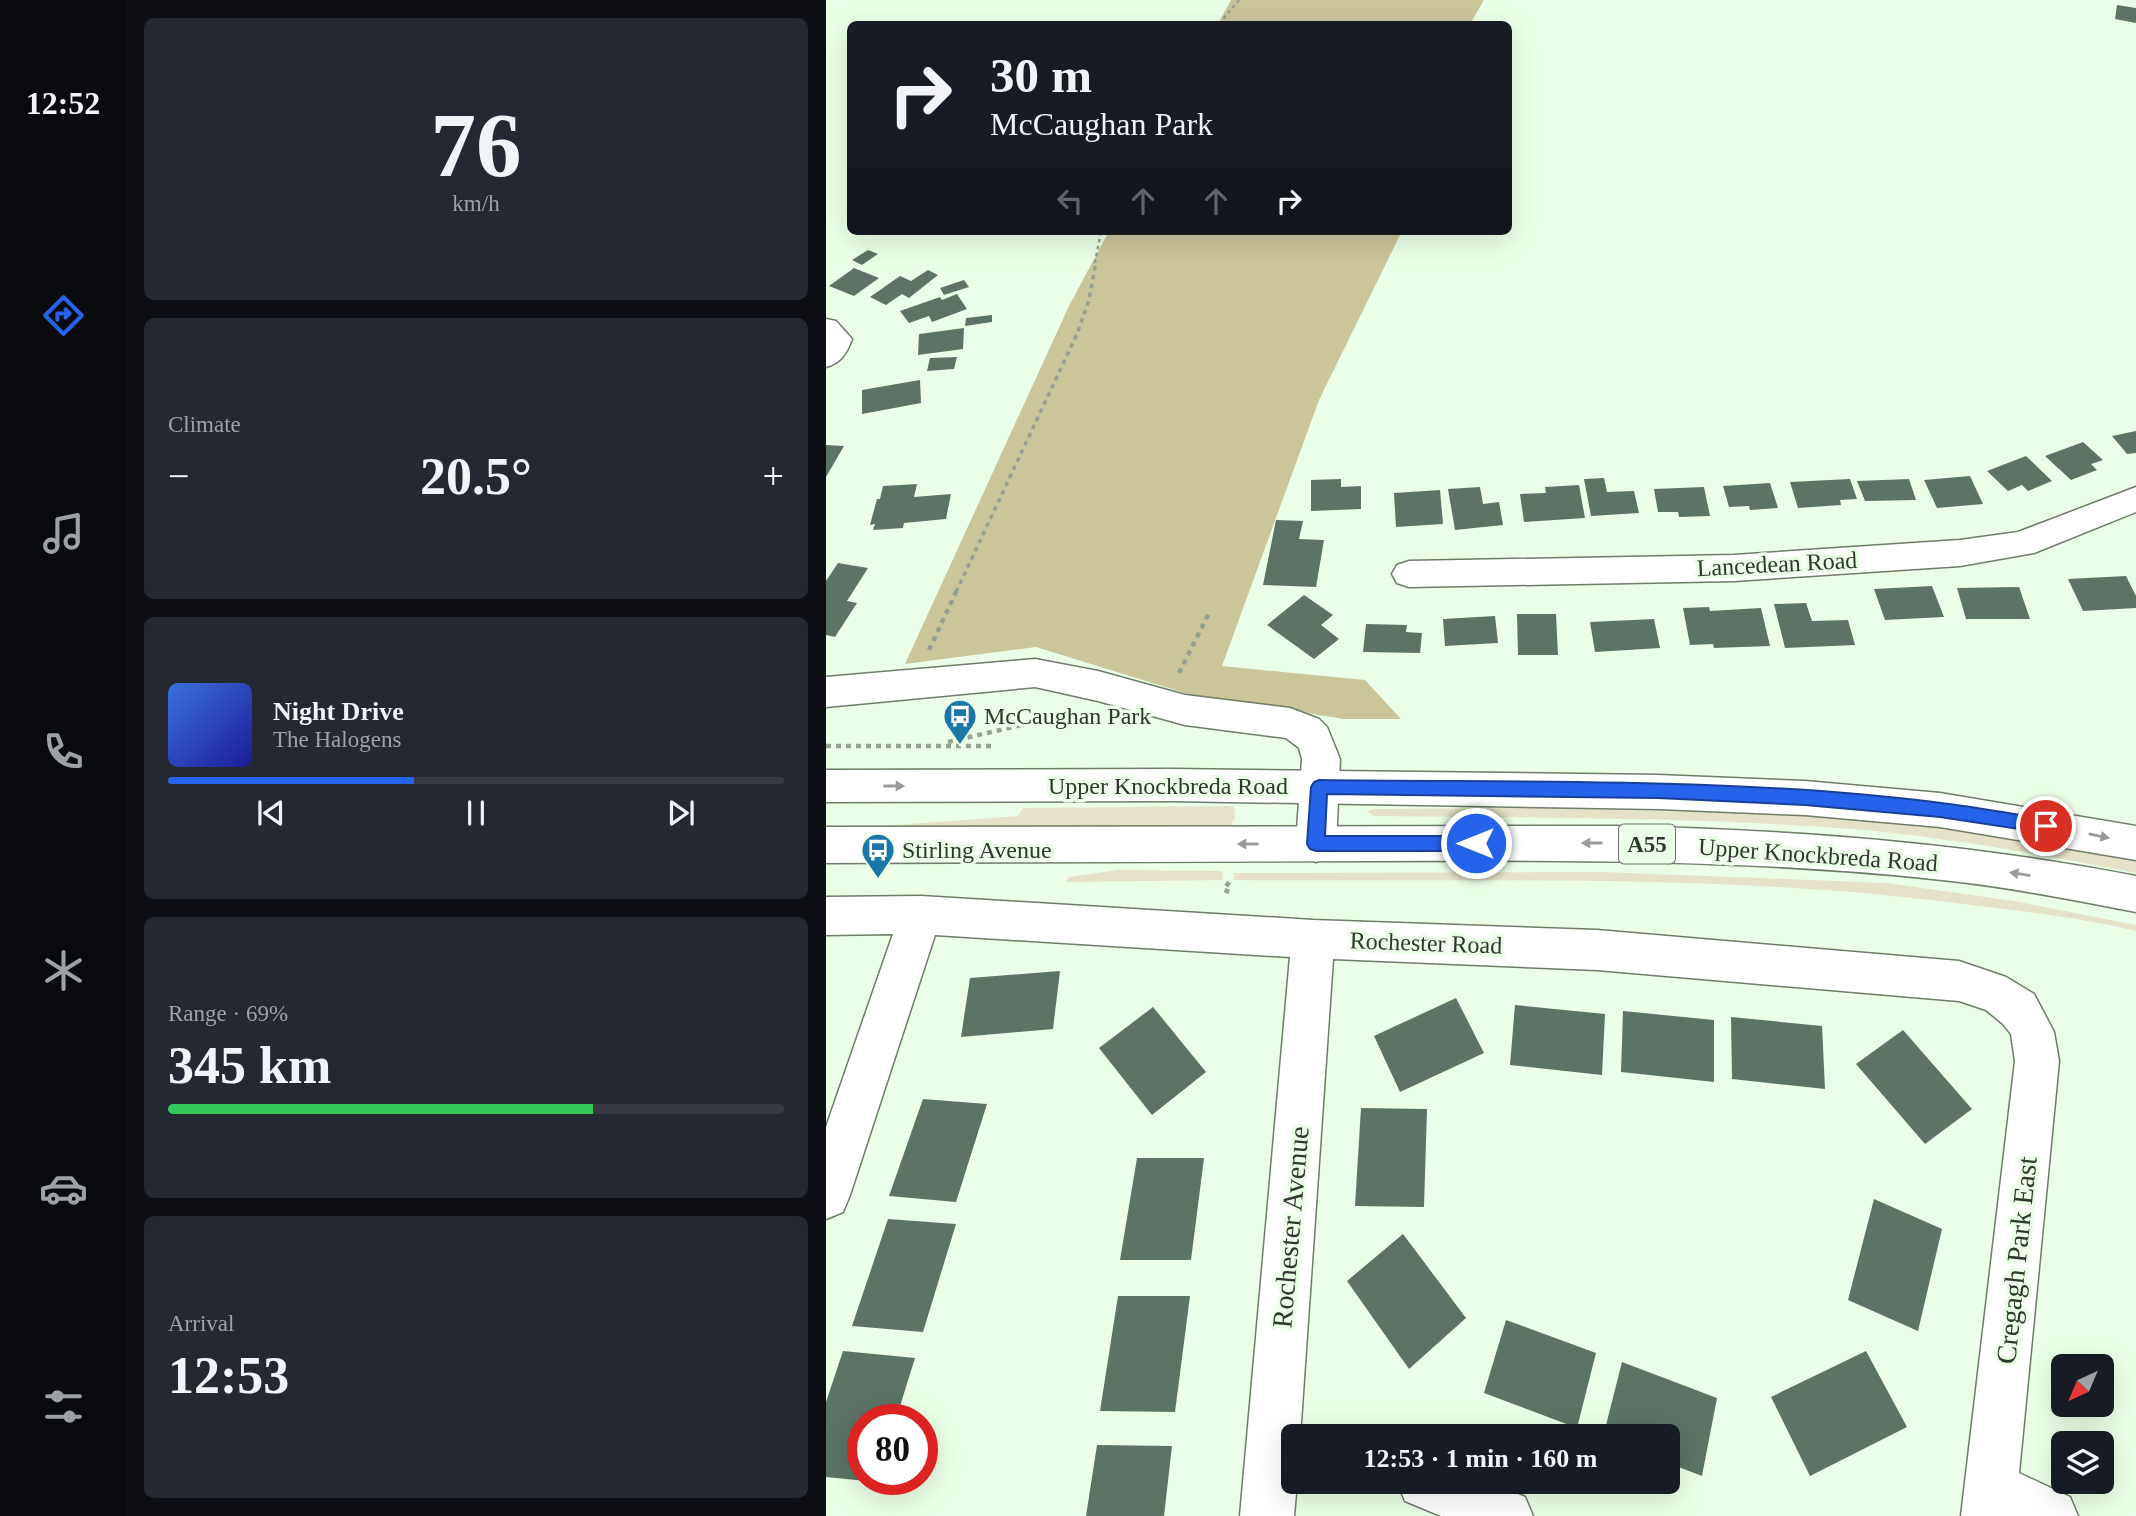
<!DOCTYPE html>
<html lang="en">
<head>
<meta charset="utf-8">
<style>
	body { margin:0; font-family:"Times New Roman",serif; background:#242831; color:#f1f3f6; height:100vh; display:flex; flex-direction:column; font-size:26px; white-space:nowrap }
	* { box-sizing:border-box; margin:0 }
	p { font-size:23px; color:#9ea1a6 }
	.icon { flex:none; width:38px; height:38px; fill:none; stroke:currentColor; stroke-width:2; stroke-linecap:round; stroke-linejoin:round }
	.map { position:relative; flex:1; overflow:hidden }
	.side { display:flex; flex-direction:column; gap:18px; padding:18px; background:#0d0f14; width:700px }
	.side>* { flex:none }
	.top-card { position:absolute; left:21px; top:21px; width:665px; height:214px; border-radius:10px; box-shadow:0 7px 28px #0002; background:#171b24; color:#f1f3f6; overflow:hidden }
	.needle { width:46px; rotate:224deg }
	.buttons { position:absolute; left:1225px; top:1354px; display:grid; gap:14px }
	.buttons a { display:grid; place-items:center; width:63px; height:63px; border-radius:10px; background:#171b24; box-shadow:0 7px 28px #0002; font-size:35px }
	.speed { position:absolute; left:21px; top:1404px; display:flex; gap:14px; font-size:35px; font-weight:700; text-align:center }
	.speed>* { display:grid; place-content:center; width:91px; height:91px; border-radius:50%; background:#171b24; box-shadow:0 7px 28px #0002; line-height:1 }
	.speed .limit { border:10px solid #d22; background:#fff; color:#111 }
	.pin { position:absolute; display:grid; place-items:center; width:60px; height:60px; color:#fff; margin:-30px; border:4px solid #fff; border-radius:50%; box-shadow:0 2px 7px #0007 }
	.me { position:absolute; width:77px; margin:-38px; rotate:270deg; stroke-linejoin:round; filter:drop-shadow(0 0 5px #0008) }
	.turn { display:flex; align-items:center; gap:24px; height:147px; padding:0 28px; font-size:32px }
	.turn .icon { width:91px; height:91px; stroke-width:2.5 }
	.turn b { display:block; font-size:49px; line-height:60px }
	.lanes { display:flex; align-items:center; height:66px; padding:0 28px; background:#0003; justify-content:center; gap:35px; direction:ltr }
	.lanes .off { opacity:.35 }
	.big { font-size:52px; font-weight:700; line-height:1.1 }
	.side .tile { flex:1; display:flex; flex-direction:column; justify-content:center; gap:10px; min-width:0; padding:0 24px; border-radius:10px; background:#242831 }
	.side .dial { align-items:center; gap:0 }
	.dial b { font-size:91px; line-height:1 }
	.song { display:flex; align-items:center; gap:21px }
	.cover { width:84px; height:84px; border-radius:10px; background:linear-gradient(135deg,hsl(220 70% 55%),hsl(240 70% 35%)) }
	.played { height:7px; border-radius:4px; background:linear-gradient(90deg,#2563eb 40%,#363941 40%) }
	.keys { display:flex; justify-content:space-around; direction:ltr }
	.heat { display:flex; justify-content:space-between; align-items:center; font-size:38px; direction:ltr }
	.charge { height:10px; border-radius:5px; background:linear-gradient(90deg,#34c759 69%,#363941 0) }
	.trip { position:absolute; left:455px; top:1424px; width:399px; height:70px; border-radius:10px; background:#171b24; box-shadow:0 7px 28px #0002; font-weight:700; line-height:70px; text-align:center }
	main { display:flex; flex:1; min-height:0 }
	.tab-bar { display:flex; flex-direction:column; width:126px; justify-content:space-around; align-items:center; background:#090b0e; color:#9ea1a6 }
	.tab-bar .icon { width:49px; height:49px }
	.tab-bar .current { color:#2563eb }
	.tab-bar b { font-size:32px; color:#f1f3f6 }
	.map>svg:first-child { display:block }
	.green { fill:#e6e2c8 }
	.forest { fill:#cbc59a }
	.building { fill:#5b7465 }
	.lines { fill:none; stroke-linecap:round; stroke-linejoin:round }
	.minor-casing { stroke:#6c7d68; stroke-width:3 }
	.highway-casing { stroke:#6c7d68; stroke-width:3 }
	.path-far2 { stroke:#95a292; stroke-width:2.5; stroke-dasharray:3.5 3.5; stroke-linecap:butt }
	.path-far1 { stroke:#95a292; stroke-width:3.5; stroke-dasharray:4.5 4.5; stroke-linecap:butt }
	.path { stroke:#95a292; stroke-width:4.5; stroke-dasharray:5 5; stroke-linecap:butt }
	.minor { fill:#fff; fill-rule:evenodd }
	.highway { fill:#fff; fill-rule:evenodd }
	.oneway { fill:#989b96 }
	.route { fill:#2563eb; stroke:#184099; stroke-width:2 }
	.labels { text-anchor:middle; stroke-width:7; stroke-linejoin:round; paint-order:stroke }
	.shield { fill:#ebfee7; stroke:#687366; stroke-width:2 }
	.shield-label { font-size:23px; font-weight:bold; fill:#30372e }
	.street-label { font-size:24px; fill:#30372e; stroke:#ebfee7 }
	.poi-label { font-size:24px; fill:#30372e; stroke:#ebfee7; text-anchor:start }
	.near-street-label { font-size:28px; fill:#30372e; stroke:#ebfee7 }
</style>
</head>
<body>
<main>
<nav class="tab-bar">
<b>12:52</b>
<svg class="icon current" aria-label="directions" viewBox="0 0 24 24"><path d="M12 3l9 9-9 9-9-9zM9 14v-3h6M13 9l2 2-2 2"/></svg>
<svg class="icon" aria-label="music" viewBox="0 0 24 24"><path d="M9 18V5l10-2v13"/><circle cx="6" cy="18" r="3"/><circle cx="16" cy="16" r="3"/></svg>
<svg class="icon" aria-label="phone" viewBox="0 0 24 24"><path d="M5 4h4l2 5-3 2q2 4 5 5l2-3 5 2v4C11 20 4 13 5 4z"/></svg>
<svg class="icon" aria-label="climate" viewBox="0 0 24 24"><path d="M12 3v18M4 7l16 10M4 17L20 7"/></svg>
<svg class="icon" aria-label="car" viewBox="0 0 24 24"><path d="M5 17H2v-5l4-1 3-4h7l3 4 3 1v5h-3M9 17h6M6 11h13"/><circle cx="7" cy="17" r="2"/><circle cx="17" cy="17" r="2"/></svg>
<svg class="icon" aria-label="filters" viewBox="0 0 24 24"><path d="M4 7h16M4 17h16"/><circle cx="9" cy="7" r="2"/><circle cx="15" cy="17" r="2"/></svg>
</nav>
<section class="side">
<div class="tile dial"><b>76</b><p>km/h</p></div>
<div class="tile"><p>Climate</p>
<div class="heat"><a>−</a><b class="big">20.5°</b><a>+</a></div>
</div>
<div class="tile">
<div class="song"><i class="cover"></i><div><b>Night Drive</b><p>The Halogens</p></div></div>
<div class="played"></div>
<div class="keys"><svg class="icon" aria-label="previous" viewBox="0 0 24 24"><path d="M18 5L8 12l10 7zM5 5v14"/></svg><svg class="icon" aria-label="pause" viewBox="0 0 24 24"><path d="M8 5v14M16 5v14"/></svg><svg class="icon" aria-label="next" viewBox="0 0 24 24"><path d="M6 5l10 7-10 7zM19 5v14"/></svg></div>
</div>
<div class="tile"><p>Range · 69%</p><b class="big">345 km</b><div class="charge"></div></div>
<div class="tile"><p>Arrival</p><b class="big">12:53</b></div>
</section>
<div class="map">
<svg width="1310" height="1516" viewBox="0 0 1310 1516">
	<rect width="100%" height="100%" fill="#ebfee7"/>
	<!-- green -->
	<g class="green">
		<polygon points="408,806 409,818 404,827 17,829 192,816 197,808"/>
		<path d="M718 808 981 815 1112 823 1310 857V873C1217 855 1121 837 1026 829 867 817 708 818 548 816L541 811 548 809Z"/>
		<polygon points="293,870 396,871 397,880 241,882 242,877"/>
		<path d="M776 872 1061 883 1188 901 1310 925V931C1249 916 1184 910 1122 902 885 873 646 882 408 880V873Z"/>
	</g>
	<!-- forest -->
	<g class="forest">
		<polygon points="405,0 658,0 644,24 392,24"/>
		<polygon points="283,231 576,231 493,400 396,666 539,680 575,719 518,719 362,694 210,647 79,664 243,306"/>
	</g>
	<!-- building -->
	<g class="building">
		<polygon points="1291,5 1310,8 1310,23 1289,19"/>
		<polygon points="42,250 52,254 36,265 26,260"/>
		<polygon points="28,268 53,278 28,296 3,286"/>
		<polygon points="102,270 112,275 83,298 76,294 60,305 44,297 74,276 85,281"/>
		<polygon points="138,280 143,287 118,295 114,288"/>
		<polygon points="131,294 141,309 106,322 103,316 83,323 74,311 114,297 116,300"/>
		<polygon points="166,315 166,322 139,326 140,318"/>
		<polygon points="138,328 137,349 92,355 93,334"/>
		<polygon points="131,357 128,369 101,371 104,358"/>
		<polygon points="94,380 95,403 36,414 36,390"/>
		<polygon points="1310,431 1310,453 1301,454 1286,436"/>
		<polygon points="1257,442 1277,460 1265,464 1271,470 1245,480 1219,456"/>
		<polygon points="0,445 18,446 0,477"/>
		<polygon points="1200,456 1226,481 1202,491 1196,485 1182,491 1161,471"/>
		<polygon points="1144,476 1157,504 1111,508 1098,480"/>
		<polygon points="778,478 781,492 808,491 813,513 765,516 758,479"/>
		<polygon points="515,479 515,487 535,486 535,509 485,511 485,480"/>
		<polygon points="1024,479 1031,499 1014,500 1015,505 972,508 964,482"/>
		<polygon points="1083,479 1090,500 1039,501 1031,481"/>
		<polygon points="944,483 952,508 924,510 923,506 903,507 897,486"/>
		<polygon points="91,484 88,497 125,494 120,519 78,523 77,528 47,530 49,524 44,525 51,499 54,499 57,486"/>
		<polygon points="753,485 759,518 698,522 694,494 720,493 719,487"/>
		<polygon points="654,487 657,504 673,502 677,525 629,530 622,489"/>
		<polygon points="878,487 884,516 853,517 852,512 832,512 828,489"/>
		<polygon points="614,490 617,524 570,527 568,493"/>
		<polygon points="450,520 477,521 473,539 498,540 490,587 437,585"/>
		<polygon points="12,563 42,568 21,601 31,603 9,637 0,635 0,581"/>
		<polygon points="1300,576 1310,596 1310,608 1257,611 1242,579"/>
		<polygon points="1106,586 1118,617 1059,620 1048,589"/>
		<polygon points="1193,587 1204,619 1140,619 1131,588"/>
		<polygon points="478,595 507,615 495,625 513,639 488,659 441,625"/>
		<polygon points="980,603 986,621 1022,620 1029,645 959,648 948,604"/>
		<polygon points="883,607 884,611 935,608 944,646 888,648 887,644 864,645 857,608"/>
		<polygon points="691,614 730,614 732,655 692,655"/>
		<polygon points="669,616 672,643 619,646 617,619"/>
		<polygon points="828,619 834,648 769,652 764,622"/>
		<polygon points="540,624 581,625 580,632 596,633 594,653 537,652"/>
		<polygon points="234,971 227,1029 135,1037 144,978"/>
		<polygon points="630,998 658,1053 574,1092 548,1036"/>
		<polygon points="689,1005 779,1014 776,1075 684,1065"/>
		<polygon points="327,1007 380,1072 326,1115 273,1048"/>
		<polygon points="797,1011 888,1020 888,1082 795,1072"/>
		<polygon points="905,1017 996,1026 999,1089 906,1079"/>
		<polygon points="1077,1030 1146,1109 1099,1144 1030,1064"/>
		<polygon points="97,1099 161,1104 130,1202 63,1196"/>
		<polygon points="535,1108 601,1109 598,1207 529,1206"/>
		<polygon points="311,1158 378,1158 365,1260 294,1260"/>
		<polygon points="1048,1199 1116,1229 1092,1331 1022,1300"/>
		<polygon points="62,1219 130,1224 97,1332 26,1326"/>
		<polygon points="577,1234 640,1318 583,1369 521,1281"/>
		<polygon points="292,1296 364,1296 349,1412 274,1411"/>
		<polygon points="680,1320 770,1353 751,1428 658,1393"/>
		<polygon points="17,1351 89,1358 70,1419 37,1419 37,1479 51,1479 50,1482 0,1477 0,1402"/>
		<polygon points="1040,1351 1081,1427 984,1476 945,1397"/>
		<polygon points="796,1362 891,1398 876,1476 842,1463 842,1437 777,1437"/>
		<polygon points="271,1445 346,1446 338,1516 260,1516"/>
	</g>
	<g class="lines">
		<defs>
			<g id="minor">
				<path d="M0 319 10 321 26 339C21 353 15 363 0 367Z"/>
				<polygon points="1310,487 1310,512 1208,553 1134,566 908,581 583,587 571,583 566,574 571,565 583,561 908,555 1134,540 1192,532"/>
				<polygon points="209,659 272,671 359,695 464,708 493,719 501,727 514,759 510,844 504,856 490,862 476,856 470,844 476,759 473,748 460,738 359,725 272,701 209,687 0,707 0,677"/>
				<polygon points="95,896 487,920 771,930 1133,961 1180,977 1208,994 1228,1032 1233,1061 1193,1473 1244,1497 1252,1516 1135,1516 1189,1061 1185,1034 1177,1024 1160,1010 1133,1001 771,970 507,959 474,1437 467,1437 467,1482 471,1482 468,1516 414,1516 464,957 109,935 24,1195 17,1212 0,1219 0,1127 67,934 0,935 0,897"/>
				<polygon points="571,1482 664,1482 699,1497 707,1516 615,1516 579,1501"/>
			</g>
			<g id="highway">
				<polygon points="346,769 832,775 979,781 1114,793 1310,826 1310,860 1114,827 979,815 832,809 346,801 0,802 0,770"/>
				<path d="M789 826C968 830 1133 842 1310 876V912C1252 901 1194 889 1134 882 938 859 739 860 541 861 361 862 180 862 0 863V827Z"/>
			</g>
		</defs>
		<!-- minor casing -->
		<use href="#minor" class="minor-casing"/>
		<!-- highway casing -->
		<use href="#highway" class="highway-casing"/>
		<!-- path-far2 -->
		<g class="path-far2">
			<polyline points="393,24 413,0"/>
			<polyline points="269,263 275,231"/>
		</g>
		<!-- path-far1 -->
		<polyline class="path-far1" points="130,592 251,334 263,300 270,262"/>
		<!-- path -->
		<g class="path">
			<polyline points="103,650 131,590"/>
			<polyline points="353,673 384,611"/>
			<polyline points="122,742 239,715"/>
			<polyline points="0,746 167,746"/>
			<polyline points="403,882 398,890 407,893"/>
		</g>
		<!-- minor -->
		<use href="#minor" class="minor"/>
		<!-- highway -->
		<use href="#highway" class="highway"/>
	</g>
	<!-- one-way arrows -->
	<defs><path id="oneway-solid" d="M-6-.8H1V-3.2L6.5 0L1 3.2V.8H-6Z" transform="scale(1.75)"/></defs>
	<g class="oneway">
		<use href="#oneway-solid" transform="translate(68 786)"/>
		<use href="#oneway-solid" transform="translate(1273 836) rotate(11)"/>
		<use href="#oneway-solid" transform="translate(766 843) rotate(180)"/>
		<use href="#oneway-solid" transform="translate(422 844) rotate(180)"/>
		<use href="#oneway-solid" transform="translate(1194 874) rotate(-171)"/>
	</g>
	<!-- route -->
	<path class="route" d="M493 780C698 783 912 777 1115 803 1150 807 1185 814 1220 819L1226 821 1228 826 1226 831 1220 833 1114 817 979 805 832 798 501 794 499 836H650L656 838 659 843 656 848 650 851H490L484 849 481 844 485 787 488 782Z"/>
	<!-- icons -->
	<defs>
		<symbol id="bus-pin" viewBox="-11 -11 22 30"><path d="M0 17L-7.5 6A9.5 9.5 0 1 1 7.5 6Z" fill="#1b77a5" stroke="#ebfee7"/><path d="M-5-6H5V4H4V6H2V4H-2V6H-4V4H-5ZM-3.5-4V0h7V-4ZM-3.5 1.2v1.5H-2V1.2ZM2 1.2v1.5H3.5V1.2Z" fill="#fff"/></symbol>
	</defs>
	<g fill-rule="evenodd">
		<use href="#bus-pin" x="115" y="697" width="38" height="52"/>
		<use href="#bus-pin" x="33" y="831" width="38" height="52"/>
	</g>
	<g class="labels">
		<!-- shield labels -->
		<rect class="shield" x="793" y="824.5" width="56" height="39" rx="5"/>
		<g class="shield-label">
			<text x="821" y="852">A55</text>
		</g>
		<!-- street labels -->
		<g class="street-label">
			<text transform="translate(951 564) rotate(-3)" y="8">Lancedean Road</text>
			<text x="342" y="794">Upper Knockbreda Road</text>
			<text transform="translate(992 855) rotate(4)" y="8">Upper Knockbreda Road</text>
			<text transform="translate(600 943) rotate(2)" y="8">Rochester Road</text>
		</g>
		<!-- poi labels -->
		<g class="poi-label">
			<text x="158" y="724">McCaughan Park</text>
			<text x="76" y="858">Stirling Avenue</text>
		</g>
		<!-- near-street labels -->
		<g class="near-street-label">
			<text transform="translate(464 1227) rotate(-85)" y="10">Rochester Avenue</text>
			<text transform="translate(1190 1260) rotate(-84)" y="10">Cregagh Park East</text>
		</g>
	</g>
</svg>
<div class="buttons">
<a><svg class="needle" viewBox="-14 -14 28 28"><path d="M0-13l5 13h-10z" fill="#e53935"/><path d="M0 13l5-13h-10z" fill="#9ea1a6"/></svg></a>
<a><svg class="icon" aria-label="layers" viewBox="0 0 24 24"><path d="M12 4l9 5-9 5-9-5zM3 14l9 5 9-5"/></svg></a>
</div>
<div class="speed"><div class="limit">80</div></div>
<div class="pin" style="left:1220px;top:826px;background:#d93025"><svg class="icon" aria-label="arrive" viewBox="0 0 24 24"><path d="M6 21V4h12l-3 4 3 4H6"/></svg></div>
<svg class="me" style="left:650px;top:843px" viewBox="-20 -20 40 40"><circle r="17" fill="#2563eb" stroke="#fff" stroke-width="3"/><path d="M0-11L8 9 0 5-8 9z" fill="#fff"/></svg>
<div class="trip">12:53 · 1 min · 160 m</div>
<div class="top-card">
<div class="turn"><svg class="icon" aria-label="right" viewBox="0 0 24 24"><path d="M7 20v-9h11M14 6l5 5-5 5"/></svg><div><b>30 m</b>McCaughan Park</div></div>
<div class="lanes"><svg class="icon off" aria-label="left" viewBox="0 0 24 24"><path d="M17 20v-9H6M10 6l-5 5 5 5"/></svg><svg class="icon off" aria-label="ahead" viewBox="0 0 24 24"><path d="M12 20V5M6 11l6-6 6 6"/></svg><svg class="icon off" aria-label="ahead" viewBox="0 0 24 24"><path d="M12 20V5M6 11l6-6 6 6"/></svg><svg class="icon" aria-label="right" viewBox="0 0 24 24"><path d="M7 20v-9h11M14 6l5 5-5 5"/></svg></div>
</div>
</div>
</main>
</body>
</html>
